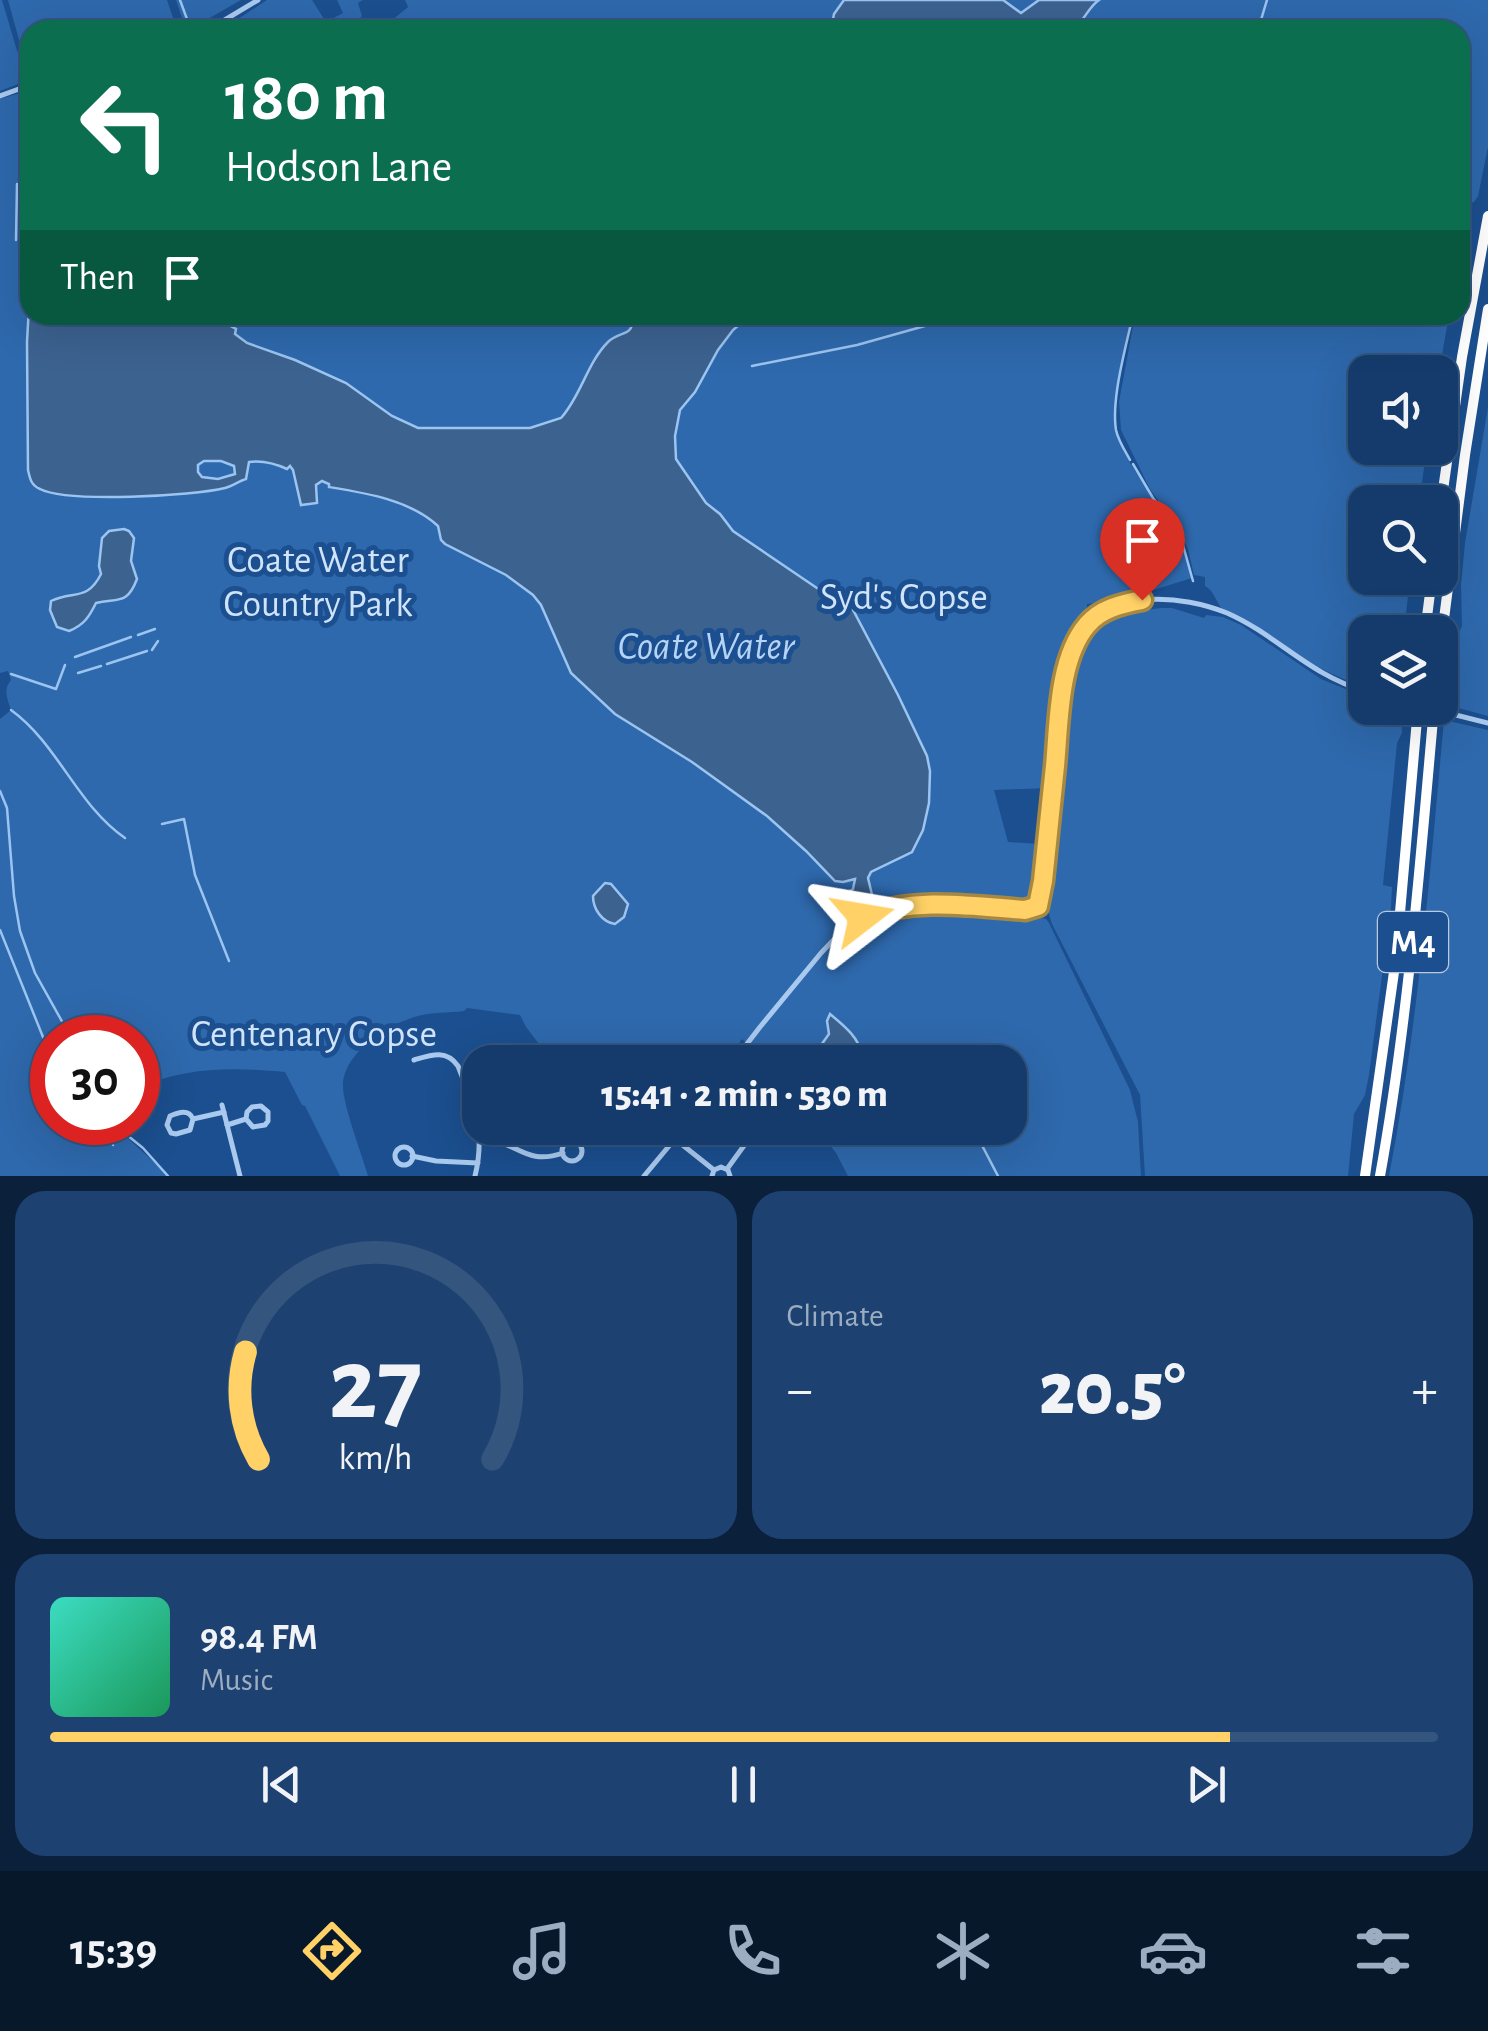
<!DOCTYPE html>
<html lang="en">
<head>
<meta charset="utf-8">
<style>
	body { margin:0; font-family:"Alegreya Sans",sans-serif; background:#1d4271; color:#f1f3f6; height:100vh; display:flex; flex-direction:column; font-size:38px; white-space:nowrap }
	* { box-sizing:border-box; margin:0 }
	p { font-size:32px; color:#9dadc1 }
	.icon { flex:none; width:55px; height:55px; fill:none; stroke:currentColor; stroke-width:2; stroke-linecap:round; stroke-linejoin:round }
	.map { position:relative; height:1176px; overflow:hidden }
	.side { display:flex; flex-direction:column; gap:15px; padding:15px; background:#0b203b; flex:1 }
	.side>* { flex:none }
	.banner { position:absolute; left:20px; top:20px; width:1450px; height:305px; border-radius:30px; box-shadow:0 10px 40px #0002,0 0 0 2px #33557e; background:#0b6e4f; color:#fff; overflow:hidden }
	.fabs { position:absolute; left:1348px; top:355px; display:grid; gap:20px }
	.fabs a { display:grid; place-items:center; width:110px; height:110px; border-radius:20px; background:#143b6b; box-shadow:0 10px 40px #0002,0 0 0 2px #33557e; font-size:50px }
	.speed { position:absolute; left:30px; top:1015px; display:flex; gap:20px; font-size:50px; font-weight:700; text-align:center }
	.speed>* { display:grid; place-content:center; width:130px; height:130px; border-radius:50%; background:#143b6b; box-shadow:0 10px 40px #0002,0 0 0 2px #33557e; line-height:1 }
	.speed .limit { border:15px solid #d22; background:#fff; color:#111 }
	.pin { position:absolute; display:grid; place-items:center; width:85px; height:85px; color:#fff; margin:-102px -42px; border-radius:50% 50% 50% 0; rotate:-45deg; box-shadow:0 0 10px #0007 }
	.pin .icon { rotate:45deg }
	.me { position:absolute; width:110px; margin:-55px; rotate:76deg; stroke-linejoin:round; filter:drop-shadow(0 0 8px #0008) }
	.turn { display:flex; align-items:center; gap:35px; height:210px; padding:0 40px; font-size:45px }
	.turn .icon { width:130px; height:130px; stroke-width:2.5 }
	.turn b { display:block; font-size:70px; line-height:85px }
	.then { display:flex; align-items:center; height:95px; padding:0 40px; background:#0003; gap:20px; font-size:38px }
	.big { font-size:75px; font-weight:800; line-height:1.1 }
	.side .tile { flex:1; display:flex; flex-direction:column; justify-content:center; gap:15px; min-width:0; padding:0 35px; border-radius:30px; background:#1d4271 }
	.side .dial { align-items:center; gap:0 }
	.dial svg { height:260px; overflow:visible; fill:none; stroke:#33557e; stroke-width:7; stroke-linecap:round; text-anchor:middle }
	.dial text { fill:#f1f3f6; stroke:none }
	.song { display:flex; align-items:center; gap:30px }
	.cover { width:120px; height:120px; border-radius:15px; background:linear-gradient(135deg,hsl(170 70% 55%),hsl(150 70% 35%)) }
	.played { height:10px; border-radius:5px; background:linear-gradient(90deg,#ffd166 85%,#33557e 85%) }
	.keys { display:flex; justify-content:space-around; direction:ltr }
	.heat { display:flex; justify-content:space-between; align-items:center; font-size:55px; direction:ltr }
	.side .tiles { flex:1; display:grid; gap:15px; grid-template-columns:1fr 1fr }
	.tile:last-child { grid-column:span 2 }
	.trip { position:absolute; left:462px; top:1045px; width:565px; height:100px; border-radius:30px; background:#143b6b; box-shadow:0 10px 40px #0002,0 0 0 2px #33557e; font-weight:800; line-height:100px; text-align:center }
	.menu { display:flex; height:160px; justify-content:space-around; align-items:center; background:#08182b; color:#9dadc1 }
	.menu .icon { width:70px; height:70px }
	.menu .selected { color:#ffd166 }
	.menu b { font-size:45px; color:#f1f3f6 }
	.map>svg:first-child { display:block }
	.green { fill:#2e69ad }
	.water { fill:#3c6290; stroke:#9cc4f0; stroke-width:2.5; fill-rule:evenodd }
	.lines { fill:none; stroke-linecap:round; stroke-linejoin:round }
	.stream { stroke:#9cc4f0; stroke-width:2.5 }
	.minor { stroke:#a9c9ee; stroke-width:5 }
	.motorway { stroke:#fff; stroke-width:10 }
	.minor-bridge { stroke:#a9c9ee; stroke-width:5 }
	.route-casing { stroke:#a68842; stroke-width:25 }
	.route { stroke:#ffd166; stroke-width:18 }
	.labels { text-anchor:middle; stroke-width:10; stroke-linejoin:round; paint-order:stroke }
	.shield { fill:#1b4f8f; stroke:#bbcadd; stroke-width:2.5 }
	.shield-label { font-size:35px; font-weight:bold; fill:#fff }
	.park-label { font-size:38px; fill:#cfe3fa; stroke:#1b4f8f }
	.water-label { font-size:40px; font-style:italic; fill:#b5d3f5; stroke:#1b4f8f }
</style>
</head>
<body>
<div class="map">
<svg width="1488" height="1176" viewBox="0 0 1488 1176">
	<rect width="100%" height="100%" fill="#1b4f8f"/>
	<!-- green -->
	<g class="green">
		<polygon points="0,0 2,0 26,81 0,91"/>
		<polygon points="8,0 167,0 177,30 30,30 30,80"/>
		<polygon points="176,0 241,0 206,20 207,24 196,30 186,30"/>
		<polygon points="267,0 312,0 326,22 343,13 337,0 363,0 358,3 362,16 359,19 366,30 221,30"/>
		<polygon points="405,0 1488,0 1488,147 1478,196 1474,202 1461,206 1460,209 1460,30 380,30 408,7"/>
		<path d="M30 90V315H1133C1126 349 1111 397 1116 430 1120 455 1157 503 1173 523L1150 489 1121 430 1119 402 1135 315H1449L1439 372H1365V448H1427L1419 502H1365V578H1410L1404 632H1365V687C1313 670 1268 637 1222 609 1215 600 1215 592 1205 586V577L1194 575 1188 549 1179 531 1192 578 1121 600 1087 604V616L1076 632 1063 663 1048 788 994 790 1008 842 1040 844V849L1043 851 1038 893 1032 905 1033 916 1046 919 1049 923 1130 1090 1138 1122 1141 1176H848L836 1153 817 1128H1010V1062H765L742 1039 726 1062H553L526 1027 520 1015 467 1008 464 1011C449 1013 432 1012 418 1016 388 1024 343 1053 343 1086 343 1106 362 1154 368 1176H340L305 1106 302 1105 285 1072C230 1067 189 1067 138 1087V1038H52V1122L120 1123V1131L169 1176H0V719L11 710C7 699 3 689 11 680L8 671 0 673V99Z"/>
		<polygon points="1488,407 1488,716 1451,706 1447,701 1458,634 1462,626 1461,585 1465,543"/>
		<polygon points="1161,608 1172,608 1204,618 1206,615 1223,617 1241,625 1321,679 1365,697 1365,708 1401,708 1402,733 1397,743 1383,885 1392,887 1391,907 1369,1075 1365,1095 1354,1114 1348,1176 1145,1176 1140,1095 1052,924 1047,908 1070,684 1078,643 1086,630 1106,615"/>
		<path d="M1444 720 1488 730V1176H1389C1418 1026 1430 873 1444 720Z"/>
		<path d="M623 1128H677L663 1143C648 1144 635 1136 623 1128Z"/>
	</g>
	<!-- water -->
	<g class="water">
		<path d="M844 0H1003L1021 13 1039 0H1099C1087 8 1083 25 1070 30H831L834 14Z"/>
		<path d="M30 288V315H194L223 322 236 329 235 334 247 343 295 360 346 383 392 416 418 428H530L561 418C581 396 587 363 608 342 620 330 635 338 632 315H751L733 330 718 350 695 392 680 410 675 436 676 459 706 503 720 514 733 531 836 601 852 608 898 695 927 756 930 771 929 803 923 830 912 852 871 872 868 878 874 903 866 906 849 903 845 894 853 889 855 879 843 882 835 881 806 851 767 816 692 762 615 714 571 673 541 605 533 595 506 575 445 544 441 540 438 526C410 500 366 493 329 487V484L322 481 316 485 317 503 301 505 293 470 290 466 287 469C274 463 263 460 249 462L246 479C239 481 233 486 225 488 193 496 67 503 40 489 31 485 30 479 28 470L27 342ZM204 461H221L234 466 235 474 218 479 202 477 198 472V465Z"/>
		<path d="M124 529 129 531 134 538 131 561 137 579C127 605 119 598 96 603 89 617 84 625 69 631L57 627 50 610 51 601C73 590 87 602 101 574L99 566 102 538 109 531Z"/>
		<path d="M605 883 611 884 628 904 624 917 615 924C602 922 593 909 593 896Z"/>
		<path d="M830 1014C842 1024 860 1038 861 1054 842 1070 838 1059 819 1054V1048L829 1034 827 1021Z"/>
	</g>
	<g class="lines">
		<!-- stream -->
		<g class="stream">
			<polyline points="180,0 191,30"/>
			<polyline points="1258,30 1267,0"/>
			<polyline points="16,240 17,184"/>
			<polyline points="752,366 857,345 964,315"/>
			<path d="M1130 460C1125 451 1118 440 1116 430 1111 399 1126 346 1133 315"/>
			<polyline points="1133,464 1153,498 1179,531 1193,581"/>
			<polyline points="138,635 155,629"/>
			<polyline points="152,650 158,641"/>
			<polyline points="75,657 131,637"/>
			<polyline points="107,664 147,651"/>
			<polyline points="78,673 101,666"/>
			<polyline points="11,674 56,689 65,665"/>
			<path d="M11 710C58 744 77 805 125 838"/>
			<polyline points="0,791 7,808 14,896 20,931 35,973 64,1025"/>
			<polyline points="162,824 184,819 195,875 229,961"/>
			<polyline points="0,930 45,1042 52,1056"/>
			<polyline points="107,1122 113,1145"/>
			<polyline points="119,1122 122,1131 143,1148 168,1176"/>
			<polyline points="973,1128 998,1176"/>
		</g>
		<!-- minor -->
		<g class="minor">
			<polyline points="208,30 258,0"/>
			<polyline points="0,96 30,85"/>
			<path d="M414 1060C431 1055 446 1049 458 1066 474 1107 486 1131 475 1176"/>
			<path d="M733 1062 760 1027 821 953 844 929 863 917 887 909 915 905 1025 910 1038 906 1043 881C1048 833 1053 785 1058 737 1062 703 1061 664 1080 634 1110 588 1183 595 1227 613 1277 635 1309 675 1365 691"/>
			<polyline points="222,1105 240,1176"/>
			<path d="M193 1119 190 1130 176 1134 171 1133 167 1125 170 1116C179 1112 189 1109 193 1119L224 1112"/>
			<polyline points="227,1125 246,1119 247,1112 252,1107 261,1106 268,1112 268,1121 265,1125 253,1127 246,1119"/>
			<polyline points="749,1128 750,1133 756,1138 764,1135 767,1128"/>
			<polyline points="675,1139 714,1170"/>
			<path d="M481 1140C516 1138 523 1167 563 1153"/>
			<circle cx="572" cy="1151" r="10"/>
			<circle cx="404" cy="1156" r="9"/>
			<polyline points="412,1156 436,1161 478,1163"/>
			<polyline points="727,1169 751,1136"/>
			<polyline points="644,1176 684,1128"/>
			<polyline points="712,1176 714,1170 721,1167 728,1170 730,1176"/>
		</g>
		<!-- motorway -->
		<g class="motorway">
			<polyline points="1440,511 1462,357 1488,216"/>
			<polyline points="1425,632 1432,578"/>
			<polyline points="1440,650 1465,455 1488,309"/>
			<polyline points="1365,1176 1396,958 1418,708"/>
			<path d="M1380 1176C1408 1021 1420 864 1434 708"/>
		</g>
		<!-- minor-bridge -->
		<polyline class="minor-bridge" points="1428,708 1488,723"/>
	</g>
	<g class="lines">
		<defs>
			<path id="route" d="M863 917C915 897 971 906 1025 910L1038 906 1043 881C1047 842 1051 804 1055 766 1059 724 1058 659 1087 625 1100 609 1121 604 1142 600"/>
		</defs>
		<!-- route casing -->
		<use href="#route" class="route-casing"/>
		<!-- route -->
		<use href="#route" class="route"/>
	</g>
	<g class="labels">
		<!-- shield labels -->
		<rect class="shield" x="1378" y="912" width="70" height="60" rx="8"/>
		<g class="shield-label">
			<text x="1413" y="954">M4</text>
		</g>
		<!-- park labels -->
		<g class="park-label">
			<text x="318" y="572">Coate Water<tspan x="318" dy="44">Country Park</tspan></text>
			<text x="904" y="609">Syd's Copse</text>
			<text x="314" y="1046">Centenary Copse</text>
		</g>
		<!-- water labels -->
		<g class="water-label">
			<text x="706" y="659">Coate Water</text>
		</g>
	</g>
</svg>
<div class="fabs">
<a><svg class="icon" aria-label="sound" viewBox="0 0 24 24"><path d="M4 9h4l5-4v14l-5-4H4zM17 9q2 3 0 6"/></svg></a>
<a><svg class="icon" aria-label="search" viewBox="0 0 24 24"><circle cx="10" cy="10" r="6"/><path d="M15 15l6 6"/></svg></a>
<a><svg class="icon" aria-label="layers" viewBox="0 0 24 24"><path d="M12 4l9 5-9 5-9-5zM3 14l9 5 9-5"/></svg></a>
</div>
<div class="speed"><div class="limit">30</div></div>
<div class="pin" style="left:1142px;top:600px;background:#d93025"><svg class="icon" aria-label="arrive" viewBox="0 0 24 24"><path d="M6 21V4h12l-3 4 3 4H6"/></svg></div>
<svg class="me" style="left:863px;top:917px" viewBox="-20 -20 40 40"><path d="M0-17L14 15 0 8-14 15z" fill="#ffd166" stroke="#fff" stroke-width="4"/></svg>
<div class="trip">15:41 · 2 min · 530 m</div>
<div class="banner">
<div class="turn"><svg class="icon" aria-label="left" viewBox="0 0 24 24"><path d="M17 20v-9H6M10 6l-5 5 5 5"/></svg><div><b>180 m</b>Hodson Lane</div></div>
<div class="then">Then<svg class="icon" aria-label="arrive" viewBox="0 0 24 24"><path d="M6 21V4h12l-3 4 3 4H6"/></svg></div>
</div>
</div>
<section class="side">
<div class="tiles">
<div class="tile dial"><svg viewBox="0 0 100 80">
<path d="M14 69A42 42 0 1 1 86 69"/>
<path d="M14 69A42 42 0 0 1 10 36" stroke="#ffd166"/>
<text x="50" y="56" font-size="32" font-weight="700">27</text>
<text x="50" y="72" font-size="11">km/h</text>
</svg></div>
<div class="tile"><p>Climate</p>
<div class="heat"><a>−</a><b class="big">20.5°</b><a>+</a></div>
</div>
<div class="tile">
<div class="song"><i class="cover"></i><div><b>98.4 FM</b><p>Music</p></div></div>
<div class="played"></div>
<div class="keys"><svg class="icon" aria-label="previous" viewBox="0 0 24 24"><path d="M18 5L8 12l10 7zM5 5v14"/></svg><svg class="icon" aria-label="pause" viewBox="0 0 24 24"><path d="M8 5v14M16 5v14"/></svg><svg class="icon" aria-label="next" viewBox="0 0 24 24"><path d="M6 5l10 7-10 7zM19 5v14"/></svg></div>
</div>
</div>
</section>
<nav class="menu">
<b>15:39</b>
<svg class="icon selected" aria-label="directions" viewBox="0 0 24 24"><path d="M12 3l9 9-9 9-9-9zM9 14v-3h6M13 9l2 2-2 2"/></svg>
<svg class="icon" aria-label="music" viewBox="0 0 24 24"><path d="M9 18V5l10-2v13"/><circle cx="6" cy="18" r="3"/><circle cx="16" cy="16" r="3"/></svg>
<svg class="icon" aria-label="phone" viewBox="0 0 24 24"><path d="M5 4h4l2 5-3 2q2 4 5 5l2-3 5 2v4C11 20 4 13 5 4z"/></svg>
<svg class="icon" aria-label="climate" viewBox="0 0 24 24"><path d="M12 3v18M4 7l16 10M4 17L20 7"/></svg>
<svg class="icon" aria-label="car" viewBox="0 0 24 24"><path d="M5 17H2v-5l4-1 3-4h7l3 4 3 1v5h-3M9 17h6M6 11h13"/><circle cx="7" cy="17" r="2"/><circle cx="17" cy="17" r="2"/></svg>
<svg class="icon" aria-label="filters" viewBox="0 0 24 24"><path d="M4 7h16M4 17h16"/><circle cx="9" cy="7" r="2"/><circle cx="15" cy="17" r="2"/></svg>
</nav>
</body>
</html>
